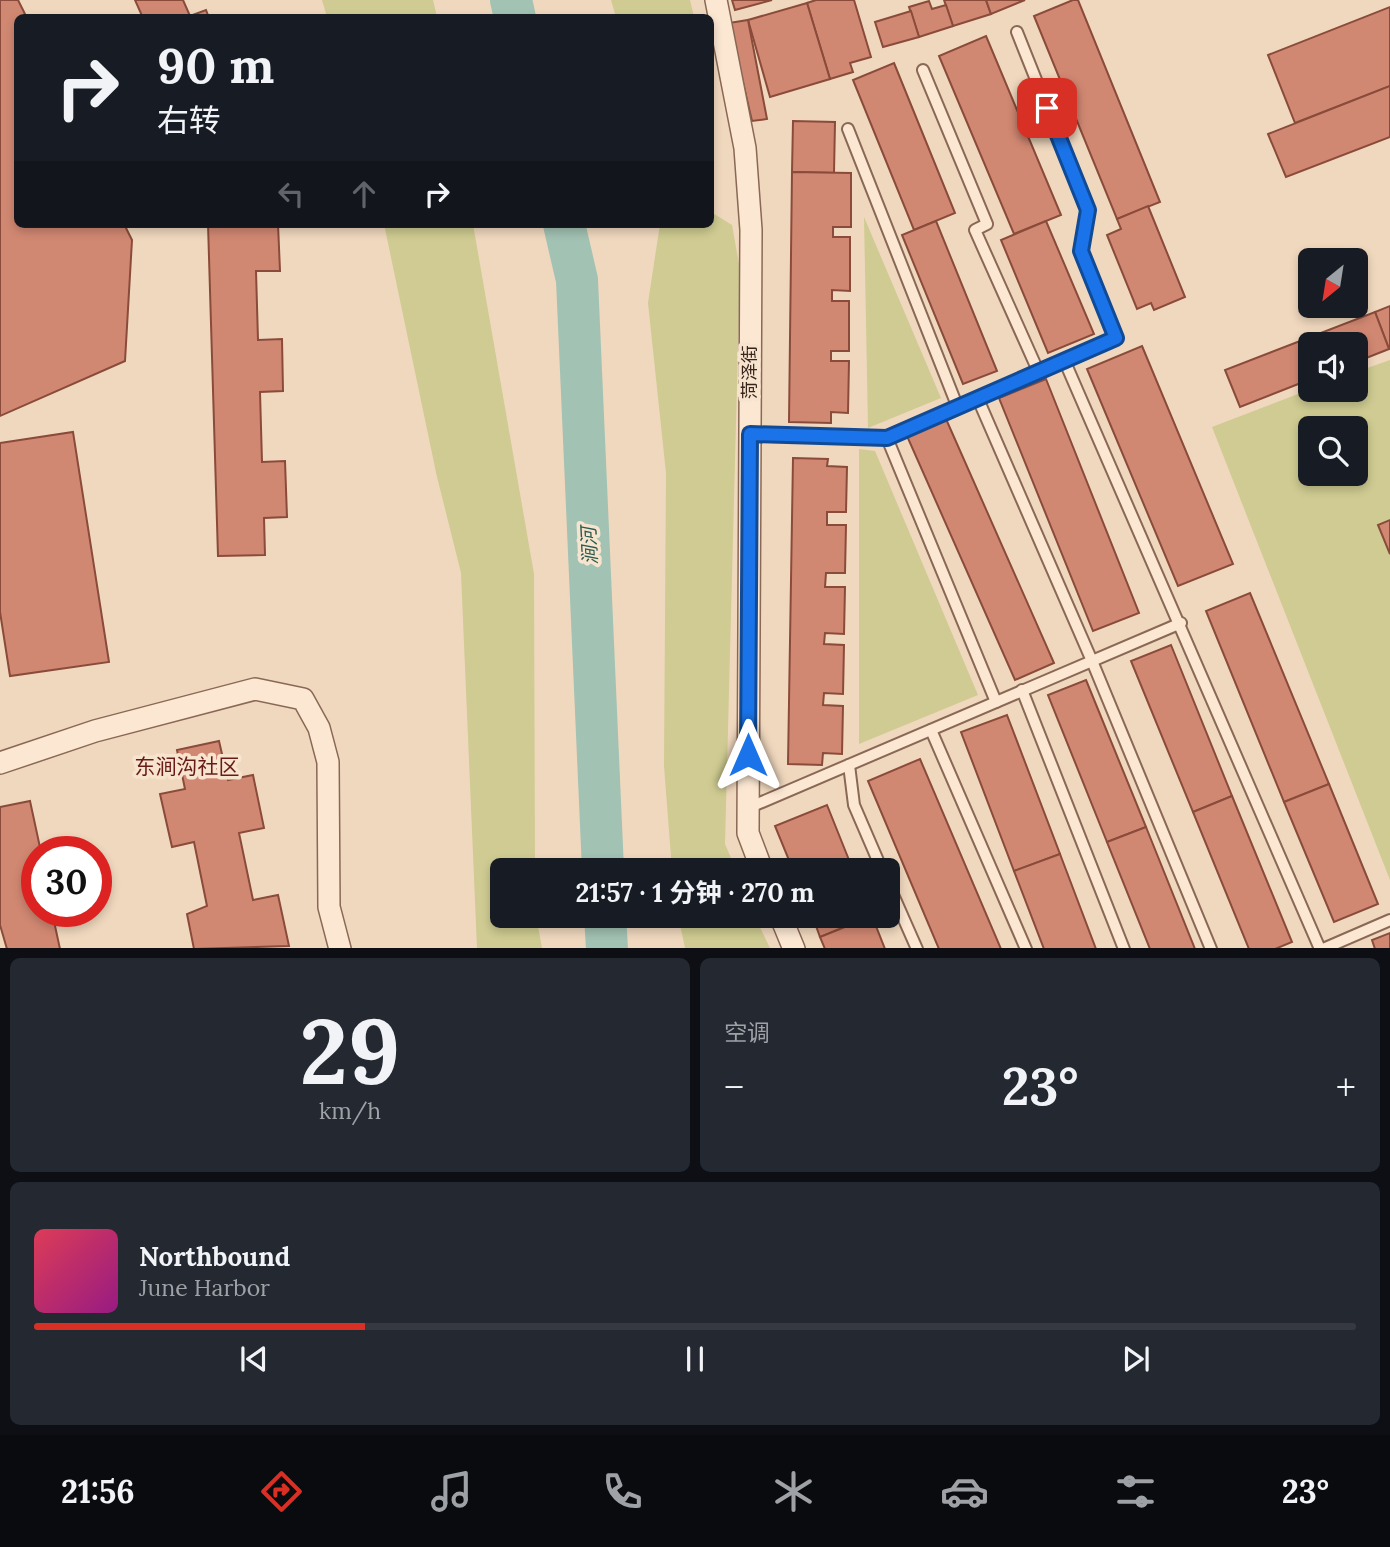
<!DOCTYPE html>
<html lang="zh">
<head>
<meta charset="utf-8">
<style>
	body { margin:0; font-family:Lora,"Noto Sans SC",serif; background:#242831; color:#f1f3f6; height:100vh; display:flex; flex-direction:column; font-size:26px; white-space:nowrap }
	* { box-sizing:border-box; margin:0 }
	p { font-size:23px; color:#9ea1a6 }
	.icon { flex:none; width:38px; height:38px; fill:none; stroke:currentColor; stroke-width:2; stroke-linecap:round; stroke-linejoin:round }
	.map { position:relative; height:948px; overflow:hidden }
	.panel { display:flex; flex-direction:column; gap:10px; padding:10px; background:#0d0f14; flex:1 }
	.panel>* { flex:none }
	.guide { position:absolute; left:14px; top:14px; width:700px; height:214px; border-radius:10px; box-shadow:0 4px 10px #0003; background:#171b24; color:#f1f3f6; overflow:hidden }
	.needle { width:46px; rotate:210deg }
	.fabs { position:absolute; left:1298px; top:248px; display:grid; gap:14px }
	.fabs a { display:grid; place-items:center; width:70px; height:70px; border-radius:10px; background:#171b24; box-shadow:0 4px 10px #0003; font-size:35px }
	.speed { position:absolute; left:21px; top:836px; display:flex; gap:14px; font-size:35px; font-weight:700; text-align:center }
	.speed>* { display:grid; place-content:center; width:91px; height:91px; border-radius:50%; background:#171b24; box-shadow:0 4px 10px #0003; line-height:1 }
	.speed .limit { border:10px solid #d22; background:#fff; color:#111 }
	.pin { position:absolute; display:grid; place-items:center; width:60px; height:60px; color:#fff; margin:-30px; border-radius:14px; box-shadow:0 4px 10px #0006 }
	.me { position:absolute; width:77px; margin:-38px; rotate:0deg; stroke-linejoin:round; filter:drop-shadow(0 0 5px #0008) }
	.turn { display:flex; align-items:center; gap:24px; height:147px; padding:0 28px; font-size:32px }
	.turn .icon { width:91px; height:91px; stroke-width:2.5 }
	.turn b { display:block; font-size:49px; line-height:60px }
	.lanes { display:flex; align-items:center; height:66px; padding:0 28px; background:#0003; justify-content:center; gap:35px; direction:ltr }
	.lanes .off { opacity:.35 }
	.big { font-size:52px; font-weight:700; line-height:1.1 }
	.panel .card { flex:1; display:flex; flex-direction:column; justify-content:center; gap:10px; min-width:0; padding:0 24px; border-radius:10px; background:#242831 }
	.panel .dial { align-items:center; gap:0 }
	.dial b { font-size:91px; line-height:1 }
	.song { display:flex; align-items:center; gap:21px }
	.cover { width:84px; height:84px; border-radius:10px; background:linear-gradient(135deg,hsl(350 70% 55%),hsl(310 70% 35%)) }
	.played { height:7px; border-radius:4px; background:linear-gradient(90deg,#d93025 25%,#363941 25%) }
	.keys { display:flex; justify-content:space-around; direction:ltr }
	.heat { display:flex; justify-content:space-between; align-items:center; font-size:38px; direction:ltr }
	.panel .tiles { flex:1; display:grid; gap:10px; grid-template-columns:1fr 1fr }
	.card:last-child { grid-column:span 2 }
	.trip { position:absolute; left:490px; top:858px; width:410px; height:70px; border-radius:10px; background:#171b24; box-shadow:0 4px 10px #0003; font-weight:700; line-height:70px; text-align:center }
	.tabs { display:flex; height:112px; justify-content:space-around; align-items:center; background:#090b0e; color:#9ea1a6 }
	.tabs .icon { width:49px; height:49px }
	.tabs .selected { color:#d93025 }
	.tabs b { font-size:32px; color:#f1f3f6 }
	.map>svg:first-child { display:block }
	.green { fill:#cfcb92; fill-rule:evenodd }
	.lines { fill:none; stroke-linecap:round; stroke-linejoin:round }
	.river { stroke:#a2c2b3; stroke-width:42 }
	.building { fill:#d18872; stroke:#8a4b3a; stroke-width:2 }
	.service-casing { stroke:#8a6856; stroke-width:14 }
	.minor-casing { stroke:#8a6856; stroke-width:24 }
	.service { stroke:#fbe7d2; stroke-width:10 }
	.minor { stroke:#fbe7d2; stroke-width:21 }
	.route-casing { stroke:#114b97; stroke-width:18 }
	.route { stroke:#1a73e8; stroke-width:12 }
	.labels { text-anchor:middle; stroke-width:7; stroke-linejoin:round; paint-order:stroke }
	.street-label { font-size:18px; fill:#38241b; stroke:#f7e4ce }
	.water-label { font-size:19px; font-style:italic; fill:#2a594d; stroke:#f7e4ce }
	.quarter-label { font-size:21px; fill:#671a18; stroke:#f7e4ce }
</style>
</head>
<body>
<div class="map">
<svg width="1390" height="949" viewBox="0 0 1390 949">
	<rect width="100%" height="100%" fill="#f0d8be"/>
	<!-- green -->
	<g class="green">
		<polygon points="322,0 433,0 437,17 327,17"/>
		<polygon points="611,0 690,0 694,17 616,17"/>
		<polygon points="711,212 732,225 740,270 725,844 736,870 672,870 664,766 666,473 648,303 660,224 710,224"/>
		<polygon points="864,217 941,398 868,428"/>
		<polygon points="384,224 473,224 534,574 535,870 502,870 502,915 536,915 542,948 477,948 461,573 437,477"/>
		<path d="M1390 360V880L1212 427 1311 389 1356 390V372ZM1311 429H1356V474H1311Z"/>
		<polygon points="859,449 875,451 978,695 859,744"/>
		<polygon points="678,915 754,915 770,948 685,948"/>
	</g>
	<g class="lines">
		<!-- river -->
		<g class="river">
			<polyline points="511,0 515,18"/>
			<polyline points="564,224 577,280 603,870"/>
			<polyline points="605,915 607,949"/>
		</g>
	</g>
	<!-- building -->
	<g class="building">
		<polygon points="0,0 18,0 27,18 18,18 18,224 124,224 132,240 125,361 0,416"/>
		<polygon points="135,0 183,0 190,16 206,10 209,18 143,18"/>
		<polygon points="732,0 772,0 735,10"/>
		<polygon points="816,0 854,0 871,57 850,63 853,72 830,79 807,3"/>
		<polygon points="944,0 986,0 991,14 953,26"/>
		<polygon points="986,0 1025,0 991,14"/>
		<polygon points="1073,0 1078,0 1160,202 1117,219 1034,16"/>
		<polygon points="929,1 932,9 946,5 953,26 919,37 909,7"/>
		<polygon points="807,3 830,79 770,97 748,20"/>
		<polygon points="1390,7 1390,86 1295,123 1268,55"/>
		<polygon points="911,11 919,37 883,47 875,22"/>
		<polygon points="748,20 767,119 752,121 729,23"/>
		<polygon points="986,36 1061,215 1014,234 939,56"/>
		<polygon points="894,63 955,213 914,230 853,80"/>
		<polygon points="1390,86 1390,137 1286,177 1268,134"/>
		<polygon points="793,121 835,122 834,173 792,172"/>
		<polygon points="792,172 851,173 851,227 833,227 833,237 850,237 850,291 832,290 832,301 849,301 849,351 831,351 831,361 849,361 848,413 831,412 831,423 789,422"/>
		<polygon points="1148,206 1185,297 1154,310 1151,303 1137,309 1107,235 1121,229 1117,219"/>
		<polygon points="936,221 997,371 963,384 902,235"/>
		<polygon points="1046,221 1094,334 1048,353 1001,240"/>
		<polygon points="208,224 278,224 280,271 256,271 258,340 282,339 283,391 260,392 262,462 285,461 287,517 264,518 265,555 218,556"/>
		<polygon points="1390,306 1390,349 1389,349 1375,312"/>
		<polygon points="1375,312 1389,349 1356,362 1356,345 1311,345 1311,379 1240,407 1225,370"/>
		<polygon points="1142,346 1233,564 1178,586 1087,369"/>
		<polygon points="1046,379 1139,613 1093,631 999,398"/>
		<polygon points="946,419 1054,663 1015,680 907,436"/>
		<polygon points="73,432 109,662 10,676 0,612 0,443"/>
		<polygon points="793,458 828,459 827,466 847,467 846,512 827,512 827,525 846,525 845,573 826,573 825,587 845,587 844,634 825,633 824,644 844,645 843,694 824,693 823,705 843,706 842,754 823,753 822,765 788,764"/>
		<polygon points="1390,520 1390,554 1378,525"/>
		<polygon points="1250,593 1329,784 1284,802 1206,611"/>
		<polygon points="1171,645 1232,796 1193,812 1131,661"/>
		<polygon points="1086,680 1146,827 1107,842 1048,695"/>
		<polygon points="1007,715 1060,854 1014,871 961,732"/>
		<polygon points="219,741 228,780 253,775 264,828 239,833 253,900 278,895 289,946 194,949 187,914 207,906 194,842 172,847 160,794 185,789 177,750"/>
		<polygon points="920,759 1001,949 939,949 868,781"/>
		<polygon points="1329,784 1378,904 1334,922 1284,802"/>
		<polygon points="1232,796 1292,942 1275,949 1249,949 1193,812"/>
		<polygon points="30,801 41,852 37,852 37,912 52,912 60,949 7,949 0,925 0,807"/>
		<polygon points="827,805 853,870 793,870 775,826"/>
		<polygon points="1146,827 1195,949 1150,949 1107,842"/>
		<polygon points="1060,854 1096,949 1044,949 1014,871"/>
		<polygon points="812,915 871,915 872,916 820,937"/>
		<polygon points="872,916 885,949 825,949 820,937"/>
		<polygon points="1390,933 1390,949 1375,949 1372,940"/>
	</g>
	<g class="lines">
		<defs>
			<g id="service">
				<polyline points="923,70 987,224 975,230 1039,373"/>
				<polyline points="848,129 958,408"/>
				<polyline points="1065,362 1320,949"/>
				<polyline points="978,399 1092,661 1211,949"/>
				<polyline points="750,434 887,438 1116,339 1081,251 1088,210 1017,32"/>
				<polyline points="887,438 996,702"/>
				<polyline points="1022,690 1124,949"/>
				<polyline points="931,730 1026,949"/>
				<polyline points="849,765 854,805 882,870"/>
				<polyline points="748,808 1181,623"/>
				<polyline points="887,881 917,949"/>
				<polyline points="1323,949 1390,920"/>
			</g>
			<g id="minor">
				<polyline points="716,0 745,148 751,230 748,833 762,870"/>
				<polyline points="0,763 95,731 255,689 303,699 319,728 328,762 329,907 340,949"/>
				<polyline points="780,915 794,949"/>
			</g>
		</defs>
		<!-- service casing -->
		<use href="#service" class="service-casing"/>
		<!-- minor casing -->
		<use href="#minor" class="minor-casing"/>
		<!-- service -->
		<use href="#service" class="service"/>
		<!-- minor -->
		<use href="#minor" class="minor"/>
	</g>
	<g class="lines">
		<defs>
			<polyline id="route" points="748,755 750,434 887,438 1116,338 1081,251 1088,210 1047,108"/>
		</defs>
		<!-- route casing -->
		<use href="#route" class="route-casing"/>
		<!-- route -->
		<use href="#route" class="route"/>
	</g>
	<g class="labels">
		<!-- street labels -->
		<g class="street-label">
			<text transform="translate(750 372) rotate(-90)" y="6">菏泽街</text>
		</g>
		<!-- water labels -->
		<g class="water-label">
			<text transform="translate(589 546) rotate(-93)" y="7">涧河</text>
		</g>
		<!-- quarter labels -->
		<g class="quarter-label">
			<text x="187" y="774">东涧沟社区</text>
		</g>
	</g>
</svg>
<div class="fabs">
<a><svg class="needle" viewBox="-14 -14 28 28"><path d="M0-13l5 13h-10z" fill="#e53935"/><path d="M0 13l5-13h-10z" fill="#9ea1a6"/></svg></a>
<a><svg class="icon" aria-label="sound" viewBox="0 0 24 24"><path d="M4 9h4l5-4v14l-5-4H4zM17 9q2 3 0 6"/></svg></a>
<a><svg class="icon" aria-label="search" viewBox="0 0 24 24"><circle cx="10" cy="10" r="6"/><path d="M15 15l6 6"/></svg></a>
</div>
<div class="speed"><div class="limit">30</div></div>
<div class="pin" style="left:1047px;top:108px;background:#d93025"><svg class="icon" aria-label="arrive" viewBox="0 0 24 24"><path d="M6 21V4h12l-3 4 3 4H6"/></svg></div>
<svg class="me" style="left:748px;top:755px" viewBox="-20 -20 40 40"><path d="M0-17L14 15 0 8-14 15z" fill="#1a73e8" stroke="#fff" stroke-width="4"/></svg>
<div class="trip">21:57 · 1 分钟 · 270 m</div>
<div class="guide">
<div class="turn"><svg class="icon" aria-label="right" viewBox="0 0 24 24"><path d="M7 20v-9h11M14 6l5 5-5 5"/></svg><div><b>90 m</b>右转</div></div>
<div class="lanes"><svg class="icon off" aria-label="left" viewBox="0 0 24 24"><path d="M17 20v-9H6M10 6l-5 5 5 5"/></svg><svg class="icon off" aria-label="ahead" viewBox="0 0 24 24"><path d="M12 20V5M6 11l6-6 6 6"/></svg><svg class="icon" aria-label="right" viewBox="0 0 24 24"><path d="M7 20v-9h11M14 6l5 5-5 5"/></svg></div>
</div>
</div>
<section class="panel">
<div class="tiles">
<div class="card dial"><b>29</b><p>km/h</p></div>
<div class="card"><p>空调</p>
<div class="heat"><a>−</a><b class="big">23°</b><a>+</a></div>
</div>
<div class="card">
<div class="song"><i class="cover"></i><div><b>Northbound</b><p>June Harbor</p></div></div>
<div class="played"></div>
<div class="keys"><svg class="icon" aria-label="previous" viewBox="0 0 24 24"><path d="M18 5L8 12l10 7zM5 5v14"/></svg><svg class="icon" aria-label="pause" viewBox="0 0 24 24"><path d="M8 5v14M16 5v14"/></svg><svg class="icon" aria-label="next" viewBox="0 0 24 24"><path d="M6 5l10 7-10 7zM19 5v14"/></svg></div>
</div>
</div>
</section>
<nav class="tabs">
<b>21:56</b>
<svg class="icon selected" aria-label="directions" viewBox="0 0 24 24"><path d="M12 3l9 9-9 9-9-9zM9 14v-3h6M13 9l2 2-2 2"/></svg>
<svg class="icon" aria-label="music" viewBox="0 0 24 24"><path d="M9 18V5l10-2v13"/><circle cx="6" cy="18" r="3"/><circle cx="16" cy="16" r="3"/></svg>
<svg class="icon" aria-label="phone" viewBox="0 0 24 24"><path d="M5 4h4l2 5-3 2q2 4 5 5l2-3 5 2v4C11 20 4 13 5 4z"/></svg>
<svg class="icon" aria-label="climate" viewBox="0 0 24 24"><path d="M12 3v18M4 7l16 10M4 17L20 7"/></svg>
<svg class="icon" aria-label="car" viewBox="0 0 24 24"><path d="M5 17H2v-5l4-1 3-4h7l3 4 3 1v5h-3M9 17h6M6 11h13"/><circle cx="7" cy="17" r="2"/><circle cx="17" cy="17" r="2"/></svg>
<svg class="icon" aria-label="filters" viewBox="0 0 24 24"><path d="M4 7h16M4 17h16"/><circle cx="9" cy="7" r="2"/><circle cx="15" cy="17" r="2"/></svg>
<b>23°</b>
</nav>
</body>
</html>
